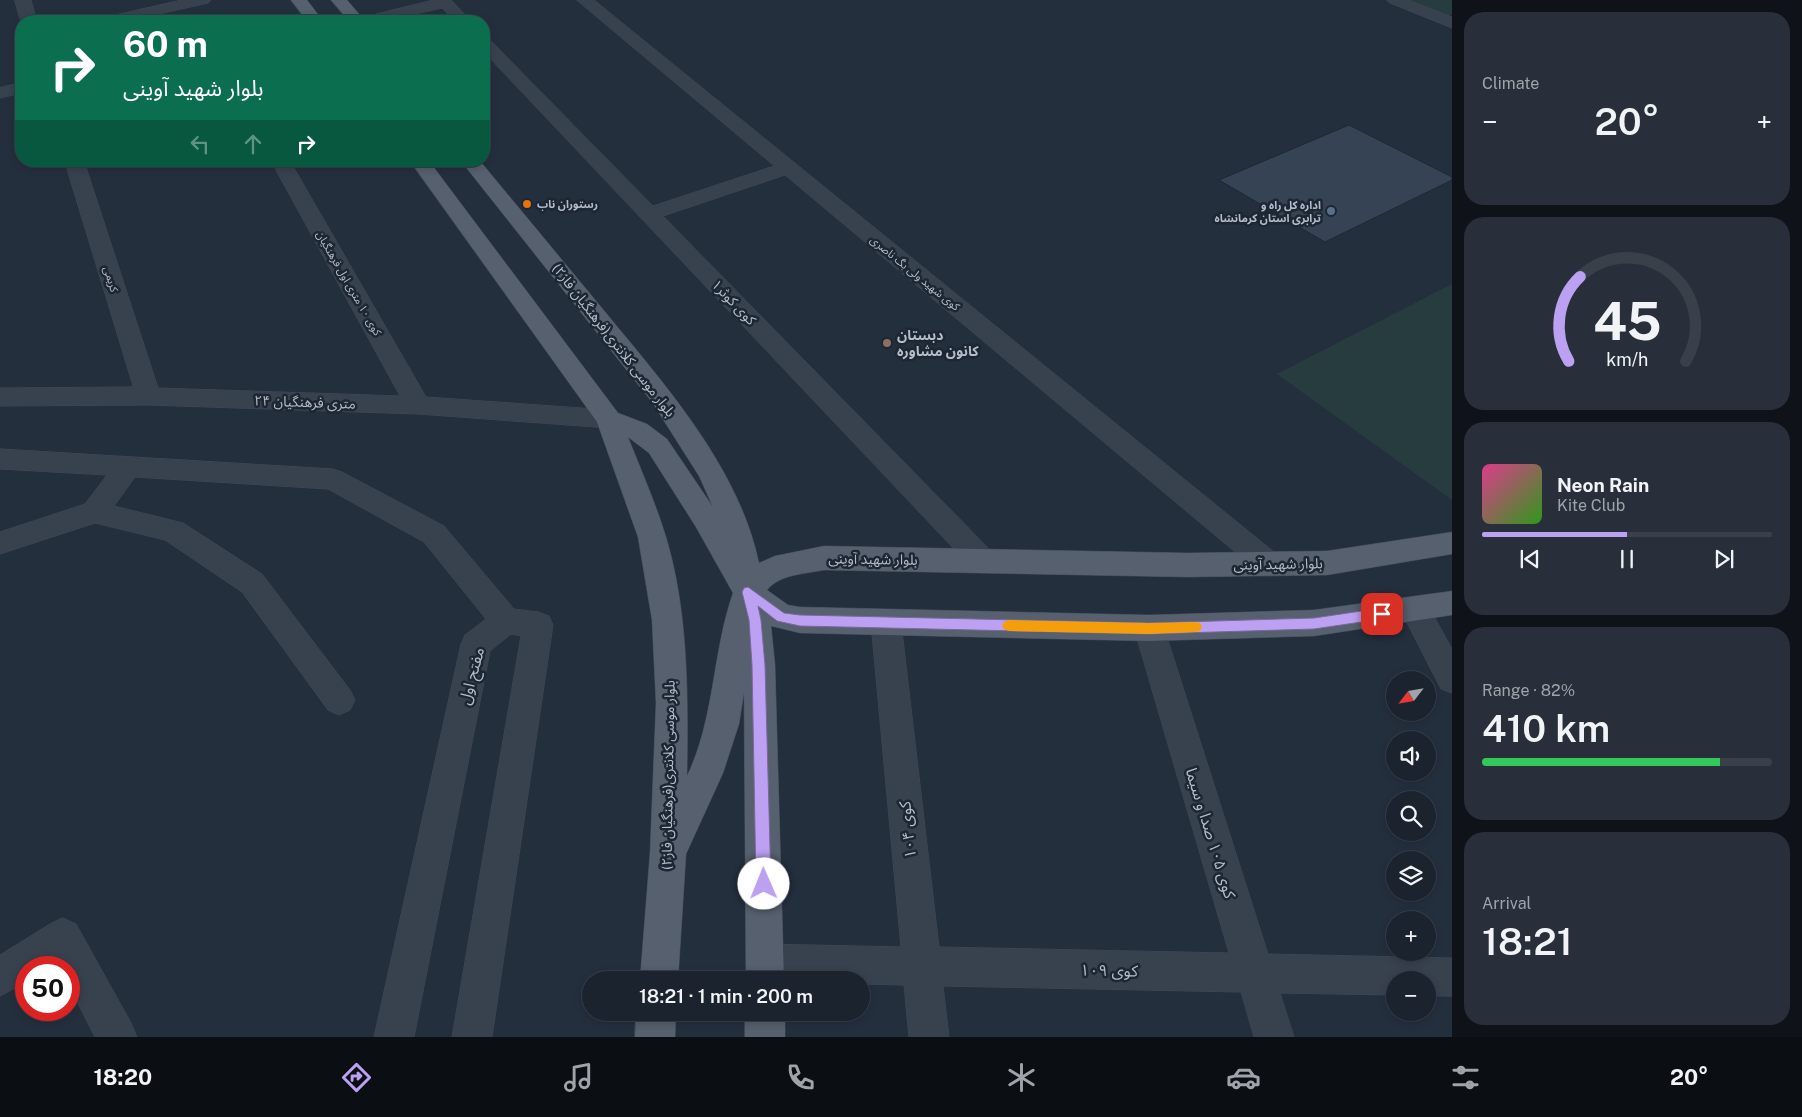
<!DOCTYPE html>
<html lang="en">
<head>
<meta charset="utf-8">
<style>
	body { margin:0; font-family:"Public Sans","Noto Sans Arabic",sans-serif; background:#282f3a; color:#f1f3f6; height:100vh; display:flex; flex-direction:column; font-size:19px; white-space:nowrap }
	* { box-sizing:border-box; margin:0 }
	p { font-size:16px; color:#a0a4aa }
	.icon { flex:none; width:28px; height:28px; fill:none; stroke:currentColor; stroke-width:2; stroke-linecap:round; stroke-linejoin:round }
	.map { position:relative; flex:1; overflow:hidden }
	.details { display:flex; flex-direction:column; gap:12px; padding:12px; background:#0f1319; width:350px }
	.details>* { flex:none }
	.guide { position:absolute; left:15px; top:15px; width:475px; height:152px; border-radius:20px; box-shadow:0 2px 8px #0003,0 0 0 1px #39404a; background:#0b6e4f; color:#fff; overflow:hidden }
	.needle { width:32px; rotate:239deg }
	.fabs { position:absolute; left:1386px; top:671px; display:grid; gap:10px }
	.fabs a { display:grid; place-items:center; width:50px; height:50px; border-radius:50%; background:#1b232e; box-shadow:0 2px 8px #0003,0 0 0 1px #39404a; font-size:25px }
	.speed { position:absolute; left:15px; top:956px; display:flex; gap:10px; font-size:25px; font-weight:700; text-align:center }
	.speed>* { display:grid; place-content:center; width:65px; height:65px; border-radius:50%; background:#1b232e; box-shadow:0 2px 8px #0003,0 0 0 1px #39404a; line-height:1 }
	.speed .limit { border:8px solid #d22; background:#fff; color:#111 }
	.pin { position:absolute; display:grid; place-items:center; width:42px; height:42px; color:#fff; margin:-21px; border-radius:10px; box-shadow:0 2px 8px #0006 }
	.me { position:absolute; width:55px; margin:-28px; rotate:359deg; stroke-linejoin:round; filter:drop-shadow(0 0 4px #0008) }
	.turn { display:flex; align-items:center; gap:18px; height:105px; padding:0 25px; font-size:22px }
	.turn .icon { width:65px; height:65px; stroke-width:2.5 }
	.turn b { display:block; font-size:35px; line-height:42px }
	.lanes { display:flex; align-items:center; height:48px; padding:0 25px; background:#0003; justify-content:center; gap:25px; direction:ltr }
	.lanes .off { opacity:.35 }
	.big { font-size:38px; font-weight:600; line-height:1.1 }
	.details .widget { flex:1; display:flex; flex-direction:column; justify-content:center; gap:8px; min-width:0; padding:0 18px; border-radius:20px; background:#282f3a }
	.details .dial { align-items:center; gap:0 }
	.dial svg { height:130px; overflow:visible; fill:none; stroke:#39404a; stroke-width:7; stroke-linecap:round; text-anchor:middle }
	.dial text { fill:#f1f3f6; stroke:none }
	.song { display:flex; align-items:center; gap:15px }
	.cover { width:60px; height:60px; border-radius:8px; background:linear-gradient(135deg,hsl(330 70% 55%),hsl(110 70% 35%)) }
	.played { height:5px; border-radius:2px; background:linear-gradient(90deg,#bca0f2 50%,#39404a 50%) }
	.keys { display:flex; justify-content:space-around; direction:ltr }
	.heat { display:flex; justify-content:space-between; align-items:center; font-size:28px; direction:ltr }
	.charge { height:8px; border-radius:4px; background:linear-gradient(90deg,#34c759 82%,#39404a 0) }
	.trip { position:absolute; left:582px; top:971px; width:288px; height:50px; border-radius:25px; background:#1b232e; box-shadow:0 2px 8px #0003,0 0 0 1px #39404a; font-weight:600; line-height:50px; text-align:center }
	.menu { display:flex; height:80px; justify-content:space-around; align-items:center; background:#0b0e12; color:#a0a4aa }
	.menu .icon { width:35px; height:35px }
	.menu .current { color:#bca0f2 }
	.menu b { font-size:22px; color:#f1f3f6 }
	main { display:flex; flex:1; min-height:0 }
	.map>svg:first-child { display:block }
	.green { fill:#263c3f }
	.building { fill:#364354; stroke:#1f2835 }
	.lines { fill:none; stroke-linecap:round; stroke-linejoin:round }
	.minor-casing { stroke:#414a57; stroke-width:1 }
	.major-casing { stroke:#414a57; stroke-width:1 }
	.minor { fill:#38414e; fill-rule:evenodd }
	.major { fill:#56606e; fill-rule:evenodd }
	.route { fill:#bca0f2; stroke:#7a689d }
	.slow { fill:#f59e0b }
	.food-dot { fill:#e8710a; stroke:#1d2633; stroke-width:2 }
	.service-dot { fill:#5c6f8a; stroke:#1d2633; stroke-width:2 }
	.education-dot { fill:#8d6e63; stroke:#1d2633; stroke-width:2 }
	.labels { text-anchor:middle; stroke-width:5; stroke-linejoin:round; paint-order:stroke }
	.far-poi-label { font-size:11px; font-weight:bold; fill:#b4bcc9; stroke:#1d2633; text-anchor:start }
	.far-street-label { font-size:11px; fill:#b4bcc9; stroke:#1d2633 }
	.street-label { font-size:14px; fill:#b4bcc9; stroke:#1d2633 }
	.poi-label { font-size:14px; font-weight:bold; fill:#b4bcc9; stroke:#1d2633; text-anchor:start }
	.near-street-label { font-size:16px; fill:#b4bcc9; stroke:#1d2633 }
</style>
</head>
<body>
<main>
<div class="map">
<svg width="1452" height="1037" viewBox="0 0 1452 1037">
	<rect width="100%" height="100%" fill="#242f3e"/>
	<!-- green -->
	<g class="green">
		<polygon points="1400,0 1452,0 1452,14 1443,17"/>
		<polygon points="1452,284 1452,500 1277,374"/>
	</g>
	<!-- building -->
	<polygon class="building" points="1349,125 1452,177 1452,180 1325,242 1219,180"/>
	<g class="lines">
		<defs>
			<g id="minor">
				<polygon points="15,0 31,0 37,21 21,21"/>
				<polygon points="182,0 211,0 208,3 128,21 100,21 103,18"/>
				<polygon points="434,0 451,0 471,21 455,21 442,8 385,21 358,21 361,18"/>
				<polygon points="577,0 594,0 1279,556 1283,564 1279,572 1269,576 1259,572 785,175 663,216 993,553 997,561 993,569 983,573 973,569 484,52 484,38 490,40 653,206 774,166"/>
				<polygon points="1387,0 1408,0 1452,17 1452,28 1390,3"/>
				<polygon points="21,83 21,93 0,98 0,88"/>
				<polygon points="65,161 84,161 158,388 400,396 271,161 290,161 426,397 609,410 618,413 622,419 618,425 609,428 418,414 148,405 0,406 0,388 133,387"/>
				<polygon points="0,449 333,469 342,472 444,526 514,609 538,612 549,616 553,625 492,1037 452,1037 521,636 511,634 490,651 414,1037 374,1037 461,644 465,635 486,619 424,542 328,489 135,477 114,506 183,523 262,574 350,690 355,700 350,710 339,715 328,710 242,592 165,540 95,523 0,554 0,532 85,504 107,475 0,469"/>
				<polygon points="1415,596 1425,600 1452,649 1452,693 1441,689 1400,609 1405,600"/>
				<polygon points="886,610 897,614 901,623 939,947 1229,953 1134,628 1138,619 1149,615 1160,619 1164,628 1268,954 1452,958 1452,996 1428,996 1428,980 1395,980 1395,995 1280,993 1294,1037 1254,1037 1241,992 943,986 949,1037 909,1037 904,985 861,984 861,980 760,980 751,977 746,963 751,949 765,944 901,947 871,623 875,614"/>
				<polygon points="63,918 76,924 131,1023 137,1037 95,1037 69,986 69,968 59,968 56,963 50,968 26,968 26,982 0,996 0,955 50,924"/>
			</g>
			<g id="major">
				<polygon points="291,0 307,0 323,21 307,21"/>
				<polygon points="331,0 347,0 365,21 349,21"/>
				<path d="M410 161H429L618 413 647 424 667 439 713 507 699 476 652 402 461 161H480C522 212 564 262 606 313 666 386 739 468 759 563L775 556 824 546 1188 553 1327 551 1452 532V554L1327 575 1188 577 824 570C805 574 780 574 767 590L788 605 800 607 1149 615 1314 610 1452 591V615L1314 636 1149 641 800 633 771 626 775 665 784 980H746L744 692 739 724 723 773 686 854 678 980H640L650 853 656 703 652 620 638 537 597 422ZM628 437 649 453 696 527 733 593C712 653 715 718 687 776 688 697 689 614 666 537 656 504 641 470 628 437Z"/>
				<polygon points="636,1012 676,1012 675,1037 635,1037"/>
				<rect x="745" y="1012" width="40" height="25"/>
			</g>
		</defs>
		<!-- minor casing -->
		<use href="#minor" class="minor-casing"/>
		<!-- major casing -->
		<use href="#major" class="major-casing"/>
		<!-- minor -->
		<use href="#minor" class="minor"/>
		<!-- major -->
		<use href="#major" class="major"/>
	</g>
	<!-- route -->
	<polygon class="route" points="748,587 784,613 800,615 1149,623 1314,618 1382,608 1386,610 1388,614 1386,617 1382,619 1314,629 1149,634 800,626 777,621 758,606 761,620 765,665 771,884 769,889 764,891 758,889 756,884 752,665 749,620 742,592 744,588"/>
	<!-- slow -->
	<polygon class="slow" points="1009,620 1149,623 1196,622 1200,623 1202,627 1200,631 1196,632 1149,634 1009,631 1004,629 1002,626 1004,622"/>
	<!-- markers -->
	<circle class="food-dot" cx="527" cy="204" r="5"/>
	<circle class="service-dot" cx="1331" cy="211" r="5"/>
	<circle class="education-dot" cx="887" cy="343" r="5"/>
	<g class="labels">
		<!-- far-poi labels -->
		<g class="far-poi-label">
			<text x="537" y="208">رستوران ناب</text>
			<text x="1321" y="209" text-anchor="end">اداره کل راه و<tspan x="1321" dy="13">ترابری استان کرمانشاه</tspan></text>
		</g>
		<!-- far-street labels -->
		<g class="far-street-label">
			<text transform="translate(915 273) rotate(39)" y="4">کوی شهید ولی بگ ناصری</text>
			<text transform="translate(111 279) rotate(72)" y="4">کریمی</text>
			<text transform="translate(349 283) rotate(60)" y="4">کوی ۱۰ متری اول فرهنگیان</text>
		</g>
		<!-- street labels -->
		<g class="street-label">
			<text transform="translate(734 302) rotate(46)" y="5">کوی کوثر۱</text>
			<text transform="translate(614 340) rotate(52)" y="5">بلوار موسی کلانتری(فرهنگیان فاز۲)</text>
			<text transform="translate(305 402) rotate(2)" y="5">۲۴ متری فرهنگیان</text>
			<text transform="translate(873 559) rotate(1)" y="5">بلوار شهید آوینی</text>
			<text transform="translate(1278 564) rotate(-1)" y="5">بلوار شهید آوینی</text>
			<text transform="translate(668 775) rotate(-89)" y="5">بلوار موسی کلانتری(فرهنگیان فاز۲)</text>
		</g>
		<!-- poi labels -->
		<g class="poi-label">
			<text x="897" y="340">دبستان<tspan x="897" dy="16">کانون مشاوره</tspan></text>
		</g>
		<!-- near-street labels -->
		<g class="near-street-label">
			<text transform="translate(471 676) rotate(-75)" y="6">مفتح اول</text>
			<text transform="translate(907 830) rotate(-96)" y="6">کوی ۱۰۴</text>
			<text transform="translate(1211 833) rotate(73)" y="6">کوی ۱۰۵ صدا و سیما</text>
			<text transform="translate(1109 970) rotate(1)" y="6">کوی ۱۰۹</text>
		</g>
	</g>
</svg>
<div class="fabs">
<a><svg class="needle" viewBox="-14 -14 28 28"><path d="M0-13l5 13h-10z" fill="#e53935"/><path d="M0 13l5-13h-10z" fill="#a0a4aa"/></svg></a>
<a><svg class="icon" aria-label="sound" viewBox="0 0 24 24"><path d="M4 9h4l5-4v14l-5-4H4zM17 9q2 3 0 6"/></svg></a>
<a><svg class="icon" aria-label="search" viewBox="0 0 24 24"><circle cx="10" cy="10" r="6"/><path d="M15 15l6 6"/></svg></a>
<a><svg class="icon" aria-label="layers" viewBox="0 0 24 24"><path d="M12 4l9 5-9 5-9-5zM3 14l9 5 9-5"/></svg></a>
<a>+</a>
<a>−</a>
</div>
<div class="speed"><div class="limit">50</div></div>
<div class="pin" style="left:1382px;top:614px;background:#d93025"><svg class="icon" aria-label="arrive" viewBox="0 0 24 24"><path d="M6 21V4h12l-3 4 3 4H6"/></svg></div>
<svg class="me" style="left:764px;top:884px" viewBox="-20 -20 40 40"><circle r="19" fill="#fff"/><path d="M0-13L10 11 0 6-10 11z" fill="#bca0f2"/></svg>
<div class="trip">18:21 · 1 min · 200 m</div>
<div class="guide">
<div class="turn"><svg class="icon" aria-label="right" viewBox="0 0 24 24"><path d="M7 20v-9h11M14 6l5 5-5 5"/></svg><div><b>60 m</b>بلوار شهید آوینی</div></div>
<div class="lanes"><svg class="icon off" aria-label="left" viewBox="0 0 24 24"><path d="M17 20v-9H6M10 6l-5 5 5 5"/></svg><svg class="icon off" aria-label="ahead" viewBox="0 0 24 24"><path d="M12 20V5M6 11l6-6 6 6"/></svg><svg class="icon" aria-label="right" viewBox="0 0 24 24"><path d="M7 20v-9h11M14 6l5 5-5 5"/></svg></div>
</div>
</div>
<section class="details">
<div class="widget"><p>Climate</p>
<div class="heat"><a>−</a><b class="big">20°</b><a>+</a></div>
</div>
<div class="widget dial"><svg viewBox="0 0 100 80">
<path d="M14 69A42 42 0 1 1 86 69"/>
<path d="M14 69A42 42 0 0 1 21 17" stroke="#bca0f2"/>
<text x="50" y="56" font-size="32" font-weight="700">45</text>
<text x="50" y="72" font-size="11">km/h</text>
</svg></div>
<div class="widget">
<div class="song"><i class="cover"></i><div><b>Neon Rain</b><p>Kite Club</p></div></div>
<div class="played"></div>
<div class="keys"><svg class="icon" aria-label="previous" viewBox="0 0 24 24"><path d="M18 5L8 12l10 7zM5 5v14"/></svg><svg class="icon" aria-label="pause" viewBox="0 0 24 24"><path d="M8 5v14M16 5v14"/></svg><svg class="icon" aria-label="next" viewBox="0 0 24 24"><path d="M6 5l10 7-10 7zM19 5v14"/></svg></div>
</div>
<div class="widget"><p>Range · 82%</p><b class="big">410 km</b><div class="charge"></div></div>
<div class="widget"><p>Arrival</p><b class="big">18:21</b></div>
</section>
</main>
<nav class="menu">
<b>18:20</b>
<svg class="icon current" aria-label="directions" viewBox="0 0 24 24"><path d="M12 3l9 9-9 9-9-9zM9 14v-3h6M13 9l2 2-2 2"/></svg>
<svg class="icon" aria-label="music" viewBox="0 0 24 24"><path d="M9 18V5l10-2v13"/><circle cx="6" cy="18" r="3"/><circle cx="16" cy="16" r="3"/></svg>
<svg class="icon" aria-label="phone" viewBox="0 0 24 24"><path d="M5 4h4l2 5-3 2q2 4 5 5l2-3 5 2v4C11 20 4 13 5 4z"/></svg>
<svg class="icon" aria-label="climate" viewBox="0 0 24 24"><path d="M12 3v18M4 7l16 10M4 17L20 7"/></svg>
<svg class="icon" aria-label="car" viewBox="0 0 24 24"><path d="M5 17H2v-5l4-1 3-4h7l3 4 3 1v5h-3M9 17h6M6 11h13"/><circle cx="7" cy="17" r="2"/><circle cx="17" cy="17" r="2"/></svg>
<svg class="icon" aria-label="filters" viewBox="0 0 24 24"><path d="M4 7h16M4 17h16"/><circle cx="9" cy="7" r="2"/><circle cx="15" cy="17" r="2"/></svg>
<b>20°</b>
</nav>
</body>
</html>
